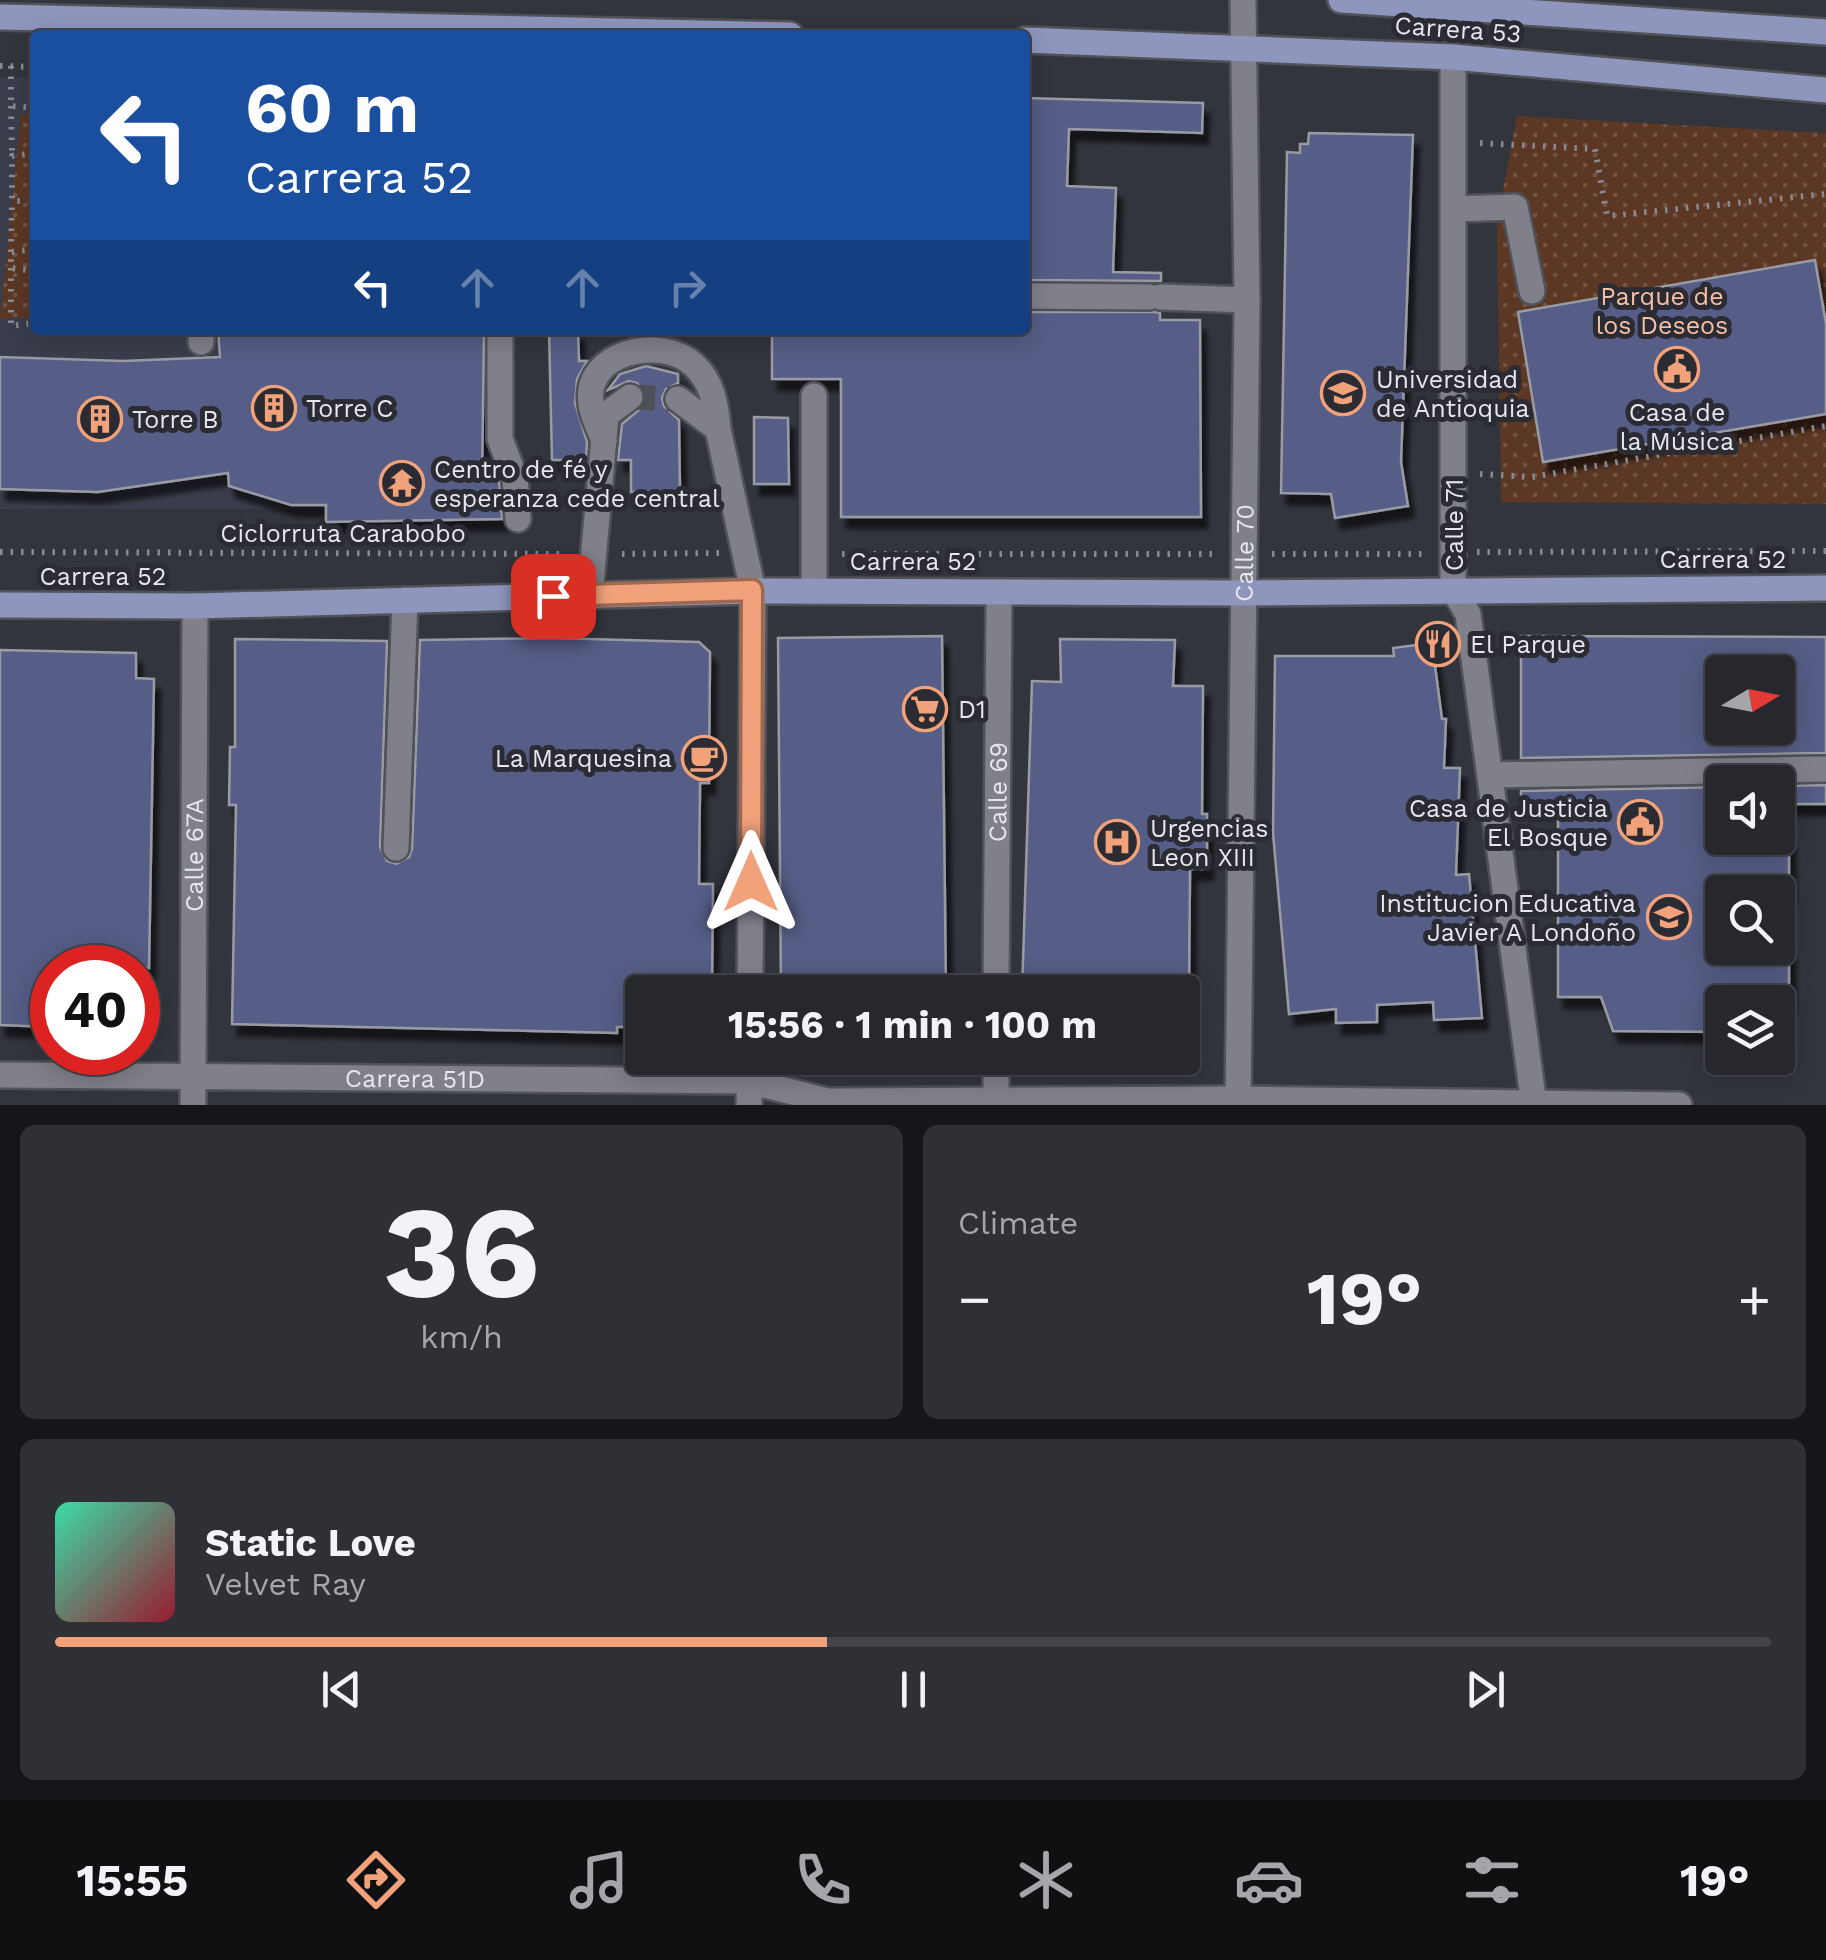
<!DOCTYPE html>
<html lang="en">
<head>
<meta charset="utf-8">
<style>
	body { margin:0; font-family:"Work Sans",sans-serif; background:#2e3036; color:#f1f3f6; height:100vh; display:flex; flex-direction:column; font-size:38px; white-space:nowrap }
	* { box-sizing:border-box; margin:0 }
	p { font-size:32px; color:#a4a6aa }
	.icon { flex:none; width:55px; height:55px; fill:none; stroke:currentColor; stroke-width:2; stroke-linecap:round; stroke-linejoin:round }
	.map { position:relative; height:1105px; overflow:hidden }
	.details { display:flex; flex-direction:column; gap:20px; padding:20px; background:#151619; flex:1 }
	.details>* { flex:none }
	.hud { position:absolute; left:30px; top:30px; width:1000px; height:305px; border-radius:10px; box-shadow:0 5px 25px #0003,0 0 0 2px #42444a; background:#1a4fa0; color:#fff; overflow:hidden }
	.needle { width:65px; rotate:80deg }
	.tools { position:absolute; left:1705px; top:655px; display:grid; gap:20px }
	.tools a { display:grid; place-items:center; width:90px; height:90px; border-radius:10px; background:#26282e; box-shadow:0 5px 25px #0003,0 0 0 2px #42444a; font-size:50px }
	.speed { position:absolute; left:30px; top:945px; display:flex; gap:20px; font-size:50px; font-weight:700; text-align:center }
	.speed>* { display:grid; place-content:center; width:130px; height:130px; border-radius:50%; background:#26282e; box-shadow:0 5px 25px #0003,0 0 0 2px #42444a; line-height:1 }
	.speed .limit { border:15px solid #d22; background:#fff; color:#111 }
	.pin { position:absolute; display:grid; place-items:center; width:85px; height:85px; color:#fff; margin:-42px; border-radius:20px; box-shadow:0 5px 15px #0006 }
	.me { position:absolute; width:110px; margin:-55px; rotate:0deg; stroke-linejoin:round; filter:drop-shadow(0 0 8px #0008) }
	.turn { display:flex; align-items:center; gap:35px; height:210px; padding:0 50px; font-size:45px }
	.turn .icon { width:130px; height:130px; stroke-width:2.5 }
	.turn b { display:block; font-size:70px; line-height:85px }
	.lanes { display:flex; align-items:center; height:95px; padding:0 50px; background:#0003; justify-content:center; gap:50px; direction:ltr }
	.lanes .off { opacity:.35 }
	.big { font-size:75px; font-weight:700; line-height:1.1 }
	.details .widget { flex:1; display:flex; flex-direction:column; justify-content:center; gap:15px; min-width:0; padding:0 35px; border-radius:15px; background:#2e3036 }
	.details .dial { align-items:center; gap:0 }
	.dial b { font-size:130px; line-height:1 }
	.song { display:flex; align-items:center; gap:30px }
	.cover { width:120px; height:120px; border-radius:15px; background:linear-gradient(135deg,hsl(160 70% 55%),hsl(350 70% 35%)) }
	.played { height:10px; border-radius:5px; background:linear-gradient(90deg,#f1a27b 45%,#42444a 45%) }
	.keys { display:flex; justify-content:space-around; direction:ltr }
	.heat { display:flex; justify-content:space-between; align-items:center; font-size:55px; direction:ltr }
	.details .tiles { flex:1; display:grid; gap:20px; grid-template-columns:1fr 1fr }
	.widget:last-child { grid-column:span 2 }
	.trip { position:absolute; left:625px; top:975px; width:575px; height:100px; border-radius:10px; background:#26282e; box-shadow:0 5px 25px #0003,0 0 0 2px #42444a; font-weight:700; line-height:100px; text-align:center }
	.tabs { display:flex; height:160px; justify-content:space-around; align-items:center; background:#0f1012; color:#a4a6aa }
	.tabs .icon { width:70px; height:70px }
	.tabs .on { color:#f1a27b }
	.tabs b { font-size:45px; color:#f1f3f6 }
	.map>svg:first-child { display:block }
	.built { fill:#3a3d4b }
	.park { fill:url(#park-dots) }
	.building { fill:#575d86; stroke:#999ba4; stroke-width:2.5; fill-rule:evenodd; filter:url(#shadow) }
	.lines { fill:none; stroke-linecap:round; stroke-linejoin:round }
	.minor-tunnel { stroke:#4e5057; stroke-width:25; stroke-dasharray:25 12; stroke-linecap:butt }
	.minor-casing { stroke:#505258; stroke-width:30 }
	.major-casing { stroke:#505258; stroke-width:30 }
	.path { stroke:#888a90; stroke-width:6; stroke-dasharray:2.5 8; stroke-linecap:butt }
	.minor { stroke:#7f8089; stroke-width:25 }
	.major { stroke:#8f96be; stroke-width:25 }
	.route-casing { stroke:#9d6950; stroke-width:25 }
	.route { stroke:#f1a27b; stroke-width:18 }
	.labels { text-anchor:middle; stroke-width:10; stroke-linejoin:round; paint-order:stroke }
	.street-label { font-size:25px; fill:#e6e7ec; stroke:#2a2b33 }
	.park-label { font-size:25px; fill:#f8bfa3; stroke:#2a2b33 }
	.poi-label { font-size:25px; fill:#e6e7ec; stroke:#2a2b33; text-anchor:start }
</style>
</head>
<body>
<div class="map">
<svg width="1826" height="1105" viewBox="0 0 1826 1105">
	<defs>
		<pattern id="park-dots" width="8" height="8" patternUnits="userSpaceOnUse" patternTransform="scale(2.5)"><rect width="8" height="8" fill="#5b3724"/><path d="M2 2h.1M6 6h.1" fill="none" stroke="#735444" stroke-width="1.8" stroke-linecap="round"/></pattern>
		<filter id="shadow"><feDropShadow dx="6" dy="11" stdDeviation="2.5" flood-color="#0009"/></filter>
	</defs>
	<rect width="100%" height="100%" fill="#33353d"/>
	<!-- built -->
	<polygon class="built" points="0,78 35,78 35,330 327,330 326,509 0,509"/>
	<!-- park -->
	<g class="park">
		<polygon points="21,114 35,114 35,317 0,319"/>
		<polygon points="1517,116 1826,133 1826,504 1501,502 1497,223"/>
	</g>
	<!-- building -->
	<g class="building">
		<polygon points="1025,98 1203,103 1202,133 1069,129 1067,186 1116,188 1113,272 1161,273 1161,281 1025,280"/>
		<polygon points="1309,133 1413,135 1401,462 1408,506 1335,518 1331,494 1281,493 1287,152 1300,153 1300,144 1308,144"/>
		<polygon points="1815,260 1826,324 1826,414 1543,462 1518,312"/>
		<polygon points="1025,312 1155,312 1160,313 1160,320 1200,320 1201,517 841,517 841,379 772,379 772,330 1025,330"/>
		<polygon points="218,330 484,330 482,481 499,481 502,519 326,522 326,505 291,505 229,486 228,473 98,492 0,489 0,357 123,361 220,357"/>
		<polygon points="549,330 578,330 579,361 587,361 577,379 575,403 587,442 586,460 552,460"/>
		<polygon points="646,366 678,374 678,383 666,389 662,398 664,406 679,420 680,492 631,492 631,460 618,460 622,424 640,409 646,394 637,383 629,381 608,390 620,374"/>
		<polygon points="754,417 788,418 789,484 754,484"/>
		<polygon points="942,636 946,992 781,992 778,638"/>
		<path d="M1521 636 1826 637V753L1521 758ZM1722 672H1778V728H1722Z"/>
		<polygon points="552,638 699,642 710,652 709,783 700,783 699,884 713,884 712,992 642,992 642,1027 617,1027 617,1033 232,1024 236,805 229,805 230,747 235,747 235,639 387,641 380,847 387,861 396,864 409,857 412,849 420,640"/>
		<polygon points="1060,639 1175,640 1173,686 1203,686 1202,814 1207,814 1207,869 1190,869 1189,992 1022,992 1032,681 1061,682"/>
		<polygon points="1432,643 1442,719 1446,719 1444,768 1460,768 1456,875 1469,874 1482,1018 1434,1020 1433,1002 1377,1005 1377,1022 1336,1023 1336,1009 1289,1014 1273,833 1275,656 1394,656 1393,648"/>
		<polygon points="0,650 136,653 136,678 154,679 149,968 52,968 52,1027 0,1025"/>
		<polygon points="1826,785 1826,804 1778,804 1778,786"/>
		<polygon points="1722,787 1722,838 1789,838 1789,892 1722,892 1722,948 1789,948 1789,1002 1722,1002 1722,1032 1613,1031 1601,997 1558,997 1558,807 1521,807 1521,791"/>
	</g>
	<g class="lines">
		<!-- minor-tunnel -->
		<polyline class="minor-tunnel" points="630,397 678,399"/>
		<defs>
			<g id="minor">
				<polyline points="1453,57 1453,589 1468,614 1534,1105"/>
				<polyline points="1454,209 1515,207 1532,291"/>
				<polyline points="1025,296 1149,297"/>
				<polyline points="1161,297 1247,300"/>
				<polyline points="500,330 500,439 515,478 518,519"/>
				<polyline points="201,342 201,330"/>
				<polyline points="678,399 718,429 753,591 750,992"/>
				<path d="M604 441C600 429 592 416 591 404 583 351 662 335 694 365 713 383 716 405 718 429"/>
				<polyline points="814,591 814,396"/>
				<polyline points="590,595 606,415 630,397"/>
				<polyline points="1490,775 1826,769"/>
				<polyline points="396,848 405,600"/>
				<path id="s1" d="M996 992 999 592"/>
				<path id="s2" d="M0 1075 749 1081 828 1101 1238 1099 1679 1105"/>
				<path id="s3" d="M193 1105 195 606"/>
				<polyline points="749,1105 750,1058"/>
				<polyline points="996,1105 996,1058"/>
				<path id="s4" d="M1238 1105 1247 300 1243 0"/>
			</g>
			<g id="major">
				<polyline points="1341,0 1826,32"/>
				<polyline points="0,17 790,35"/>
				<polyline points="1025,40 1453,57 1826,90"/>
				<polyline points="0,605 195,606 753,591 1243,593 1826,588"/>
			</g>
		</defs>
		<!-- minor casing -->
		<use href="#minor" class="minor-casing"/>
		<!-- major casing -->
		<use href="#major" class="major-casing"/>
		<!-- path -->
		<g class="path">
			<polyline points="0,66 35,67"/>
			<polyline points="11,66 11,106 35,108"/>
			<polyline points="11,106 12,156"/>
			<polyline points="1480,143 1595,149 1607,216 1826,194"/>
			<polyline points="35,153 12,156 12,201 35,201"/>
			<polyline points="35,249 11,252 11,268 35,271"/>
			<polyline points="11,252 12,201"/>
			<polyline points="11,268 11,326 35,323"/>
			<polyline points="1480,474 1532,477 1826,426"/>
			<polyline points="0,552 565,554"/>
			<polyline points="1477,552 1826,551"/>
			<polyline points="622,554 720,553"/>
			<polyline points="842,554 1220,554"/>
			<polyline points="1272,554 1425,554"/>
		</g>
		<!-- minor -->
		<use href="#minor" class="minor"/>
		<!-- major -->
		<use href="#major" class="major"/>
	</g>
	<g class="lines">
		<defs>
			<polyline id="route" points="553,596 752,590 751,882"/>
		</defs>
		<!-- route casing -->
		<use href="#route" class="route-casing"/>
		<!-- route -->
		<use href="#route" class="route"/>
	</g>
	<!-- icons -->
	<defs>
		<symbol id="civic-ring" viewBox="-11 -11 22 22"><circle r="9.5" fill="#2a2b33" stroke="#f1a27b" stroke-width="1.5"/><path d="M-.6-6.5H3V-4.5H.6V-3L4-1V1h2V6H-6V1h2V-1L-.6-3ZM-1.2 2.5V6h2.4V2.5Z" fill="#f1a27b"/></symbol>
		<symbol id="university-ring" viewBox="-11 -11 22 22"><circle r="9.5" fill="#2a2b33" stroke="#f1a27b" stroke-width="1.5"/><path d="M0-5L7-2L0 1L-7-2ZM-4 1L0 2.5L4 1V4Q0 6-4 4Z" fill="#f1a27b"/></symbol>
		<symbol id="building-ring" viewBox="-11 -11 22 22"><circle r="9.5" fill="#2a2b33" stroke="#f1a27b" stroke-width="1.5"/><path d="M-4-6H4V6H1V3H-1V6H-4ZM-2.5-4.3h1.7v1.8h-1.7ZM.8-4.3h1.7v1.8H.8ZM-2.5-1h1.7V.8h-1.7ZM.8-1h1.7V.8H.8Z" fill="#f1a27b"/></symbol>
		<symbol id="temple-ring" viewBox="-11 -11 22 22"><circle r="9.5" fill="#2a2b33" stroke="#f1a27b" stroke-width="1.5"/><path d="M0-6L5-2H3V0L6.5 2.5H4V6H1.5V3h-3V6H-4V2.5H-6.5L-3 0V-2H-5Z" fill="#f1a27b"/></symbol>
		<symbol id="restaurant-ring" viewBox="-11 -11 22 22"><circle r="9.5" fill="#2a2b33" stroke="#f1a27b" stroke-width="1.5"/><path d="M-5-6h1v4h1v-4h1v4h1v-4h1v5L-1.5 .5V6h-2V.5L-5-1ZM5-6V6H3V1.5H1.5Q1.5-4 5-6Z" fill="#f1a27b"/></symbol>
		<symbol id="supermarket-ring" viewBox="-11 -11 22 22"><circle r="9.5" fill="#2a2b33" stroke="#f1a27b" stroke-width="1.5"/><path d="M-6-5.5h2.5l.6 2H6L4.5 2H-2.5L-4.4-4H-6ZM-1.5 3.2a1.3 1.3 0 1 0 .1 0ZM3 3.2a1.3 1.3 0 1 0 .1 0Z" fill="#f1a27b"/></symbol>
		<symbol id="cafe-ring" viewBox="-11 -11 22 22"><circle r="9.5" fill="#2a2b33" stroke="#f1a27b" stroke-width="1.5"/><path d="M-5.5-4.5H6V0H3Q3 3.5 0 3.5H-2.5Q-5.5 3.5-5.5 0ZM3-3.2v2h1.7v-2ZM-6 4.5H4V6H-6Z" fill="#f1a27b"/></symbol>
		<symbol id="hospital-ring" viewBox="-11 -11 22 22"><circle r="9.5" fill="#2a2b33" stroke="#f1a27b" stroke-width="1.5"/><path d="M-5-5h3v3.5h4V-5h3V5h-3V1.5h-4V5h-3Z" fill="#f1a27b"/></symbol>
		<symbol id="school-ring" viewBox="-11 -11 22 22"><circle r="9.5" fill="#2a2b33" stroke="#f1a27b" stroke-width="1.5"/><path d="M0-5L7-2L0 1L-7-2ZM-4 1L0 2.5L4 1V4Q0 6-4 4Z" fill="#f1a27b"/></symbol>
	</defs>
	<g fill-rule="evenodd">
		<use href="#civic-ring" x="1652" y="344" width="50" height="50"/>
		<use href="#university-ring" x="1318" y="368" width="50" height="50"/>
		<use href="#building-ring" x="249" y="383" width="50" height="50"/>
		<use href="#building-ring" x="75" y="394" width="50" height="50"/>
		<use href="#temple-ring" x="377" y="458" width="50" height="50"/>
		<use href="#restaurant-ring" x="1413" y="619" width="50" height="50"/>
		<use href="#supermarket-ring" x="900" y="684" width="50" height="50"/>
		<use href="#cafe-ring" x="679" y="733" width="50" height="50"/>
		<use href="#civic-ring" x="1615" y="797" width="50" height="50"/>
		<use href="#hospital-ring" x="1092" y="817" width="50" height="50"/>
		<use href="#school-ring" x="1644" y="892" width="50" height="50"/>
	</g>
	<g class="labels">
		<!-- street labels -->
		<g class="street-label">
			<text transform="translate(1458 29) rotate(4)" y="9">Carrera 53</text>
			<text transform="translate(1454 525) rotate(-90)" y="9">Calle 71</text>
			<text x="343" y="542">Ciclorruta Carabobo</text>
			<text dy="9" stroke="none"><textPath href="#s4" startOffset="552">Calle 70</textPath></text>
			<text x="1723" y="568">Carrera 52</text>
			<text x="913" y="570">Carrera 52</text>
			<text x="103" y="585">Carrera 52</text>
			<text dy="9" stroke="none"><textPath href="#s1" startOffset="200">Calle 69</textPath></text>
			<text dy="9" stroke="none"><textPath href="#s3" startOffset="250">Calle 67A</textPath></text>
			<text dy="9" stroke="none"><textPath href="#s2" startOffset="415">Carrera 51D</textPath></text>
		</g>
		<!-- park labels -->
		<g class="park-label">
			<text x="1662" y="305">Parque de<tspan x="1662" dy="29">los Deseos</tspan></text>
		</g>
		<!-- poi labels -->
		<g class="poi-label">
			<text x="1376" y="388">Universidad<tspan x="1376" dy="29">de Antioquia</tspan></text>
			<text x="306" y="417">Torre C</text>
			<text x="1677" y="421" text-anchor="middle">Casa de<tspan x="1677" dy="29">la Música</tspan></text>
			<text x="132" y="428">Torre B</text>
			<text x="434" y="478">Centro de fé y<tspan x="434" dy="29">esperanza cede central</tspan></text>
			<text x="1470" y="653">El Parque</text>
			<text x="958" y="718">D1</text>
			<text x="672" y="767" text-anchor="end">La Marquesina</text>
			<text x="1608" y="817" text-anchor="end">Casa de Justicia<tspan x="1608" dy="29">El Bosque</tspan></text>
			<text x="1150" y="837">Urgencias<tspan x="1150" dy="29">Leon XIII</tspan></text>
			<text x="1636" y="912" text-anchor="end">Institucion Educativa<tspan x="1636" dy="29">Javier A Londoño</tspan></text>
		</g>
	</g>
</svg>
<div class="tools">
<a><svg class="needle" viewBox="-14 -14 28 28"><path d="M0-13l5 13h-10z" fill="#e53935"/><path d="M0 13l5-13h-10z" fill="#a4a6aa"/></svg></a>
<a><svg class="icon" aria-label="sound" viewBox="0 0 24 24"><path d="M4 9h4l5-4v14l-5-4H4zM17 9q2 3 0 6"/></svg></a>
<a><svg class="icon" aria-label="search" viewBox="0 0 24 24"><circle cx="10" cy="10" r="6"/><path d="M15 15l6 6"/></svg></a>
<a><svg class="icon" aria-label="layers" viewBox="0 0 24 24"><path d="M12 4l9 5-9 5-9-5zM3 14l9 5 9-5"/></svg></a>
</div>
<div class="speed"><div class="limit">40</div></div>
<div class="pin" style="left:553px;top:596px;background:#d93025"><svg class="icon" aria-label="arrive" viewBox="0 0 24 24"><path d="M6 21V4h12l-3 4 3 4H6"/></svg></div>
<svg class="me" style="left:751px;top:882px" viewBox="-20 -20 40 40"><path d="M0-17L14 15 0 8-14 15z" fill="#f1a27b" stroke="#fff" stroke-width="4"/></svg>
<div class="trip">15:56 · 1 min · 100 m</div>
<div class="hud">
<div class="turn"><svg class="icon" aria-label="left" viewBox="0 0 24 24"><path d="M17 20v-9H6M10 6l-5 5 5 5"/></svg><div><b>60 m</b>Carrera 52</div></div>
<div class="lanes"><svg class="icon" aria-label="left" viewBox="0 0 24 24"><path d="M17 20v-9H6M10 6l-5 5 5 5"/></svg><svg class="icon off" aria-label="ahead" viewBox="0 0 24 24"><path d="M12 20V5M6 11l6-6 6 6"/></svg><svg class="icon off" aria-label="ahead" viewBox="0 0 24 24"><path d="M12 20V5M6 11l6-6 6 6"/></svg><svg class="icon off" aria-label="right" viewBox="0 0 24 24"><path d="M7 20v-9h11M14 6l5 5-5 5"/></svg></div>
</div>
</div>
<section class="details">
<div class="tiles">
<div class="widget dial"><b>36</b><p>km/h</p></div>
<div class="widget"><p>Climate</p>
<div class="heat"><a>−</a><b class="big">19°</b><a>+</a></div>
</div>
<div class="widget">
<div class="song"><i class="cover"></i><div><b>Static Love</b><p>Velvet Ray</p></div></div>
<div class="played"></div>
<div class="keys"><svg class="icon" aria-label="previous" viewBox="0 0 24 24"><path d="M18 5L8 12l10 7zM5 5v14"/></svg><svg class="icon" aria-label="pause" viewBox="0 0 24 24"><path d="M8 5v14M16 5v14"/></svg><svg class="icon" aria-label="next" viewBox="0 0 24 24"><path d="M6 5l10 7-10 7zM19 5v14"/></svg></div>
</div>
</div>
</section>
<nav class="tabs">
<b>15:55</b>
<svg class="icon on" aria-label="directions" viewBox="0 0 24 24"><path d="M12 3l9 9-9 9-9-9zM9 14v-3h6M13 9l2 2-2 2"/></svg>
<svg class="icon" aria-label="music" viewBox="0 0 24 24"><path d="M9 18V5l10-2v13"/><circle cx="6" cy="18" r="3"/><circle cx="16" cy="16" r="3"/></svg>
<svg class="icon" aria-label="phone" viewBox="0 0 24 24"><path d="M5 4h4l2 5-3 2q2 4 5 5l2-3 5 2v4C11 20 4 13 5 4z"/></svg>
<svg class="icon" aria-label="climate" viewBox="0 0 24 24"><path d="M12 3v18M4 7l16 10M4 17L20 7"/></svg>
<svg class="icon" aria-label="car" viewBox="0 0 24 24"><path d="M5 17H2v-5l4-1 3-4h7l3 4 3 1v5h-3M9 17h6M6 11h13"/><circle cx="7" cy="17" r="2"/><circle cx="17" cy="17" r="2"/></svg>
<svg class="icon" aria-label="filters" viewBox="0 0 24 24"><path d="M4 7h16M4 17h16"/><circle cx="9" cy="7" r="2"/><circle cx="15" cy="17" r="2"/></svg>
<b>19°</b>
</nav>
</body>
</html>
